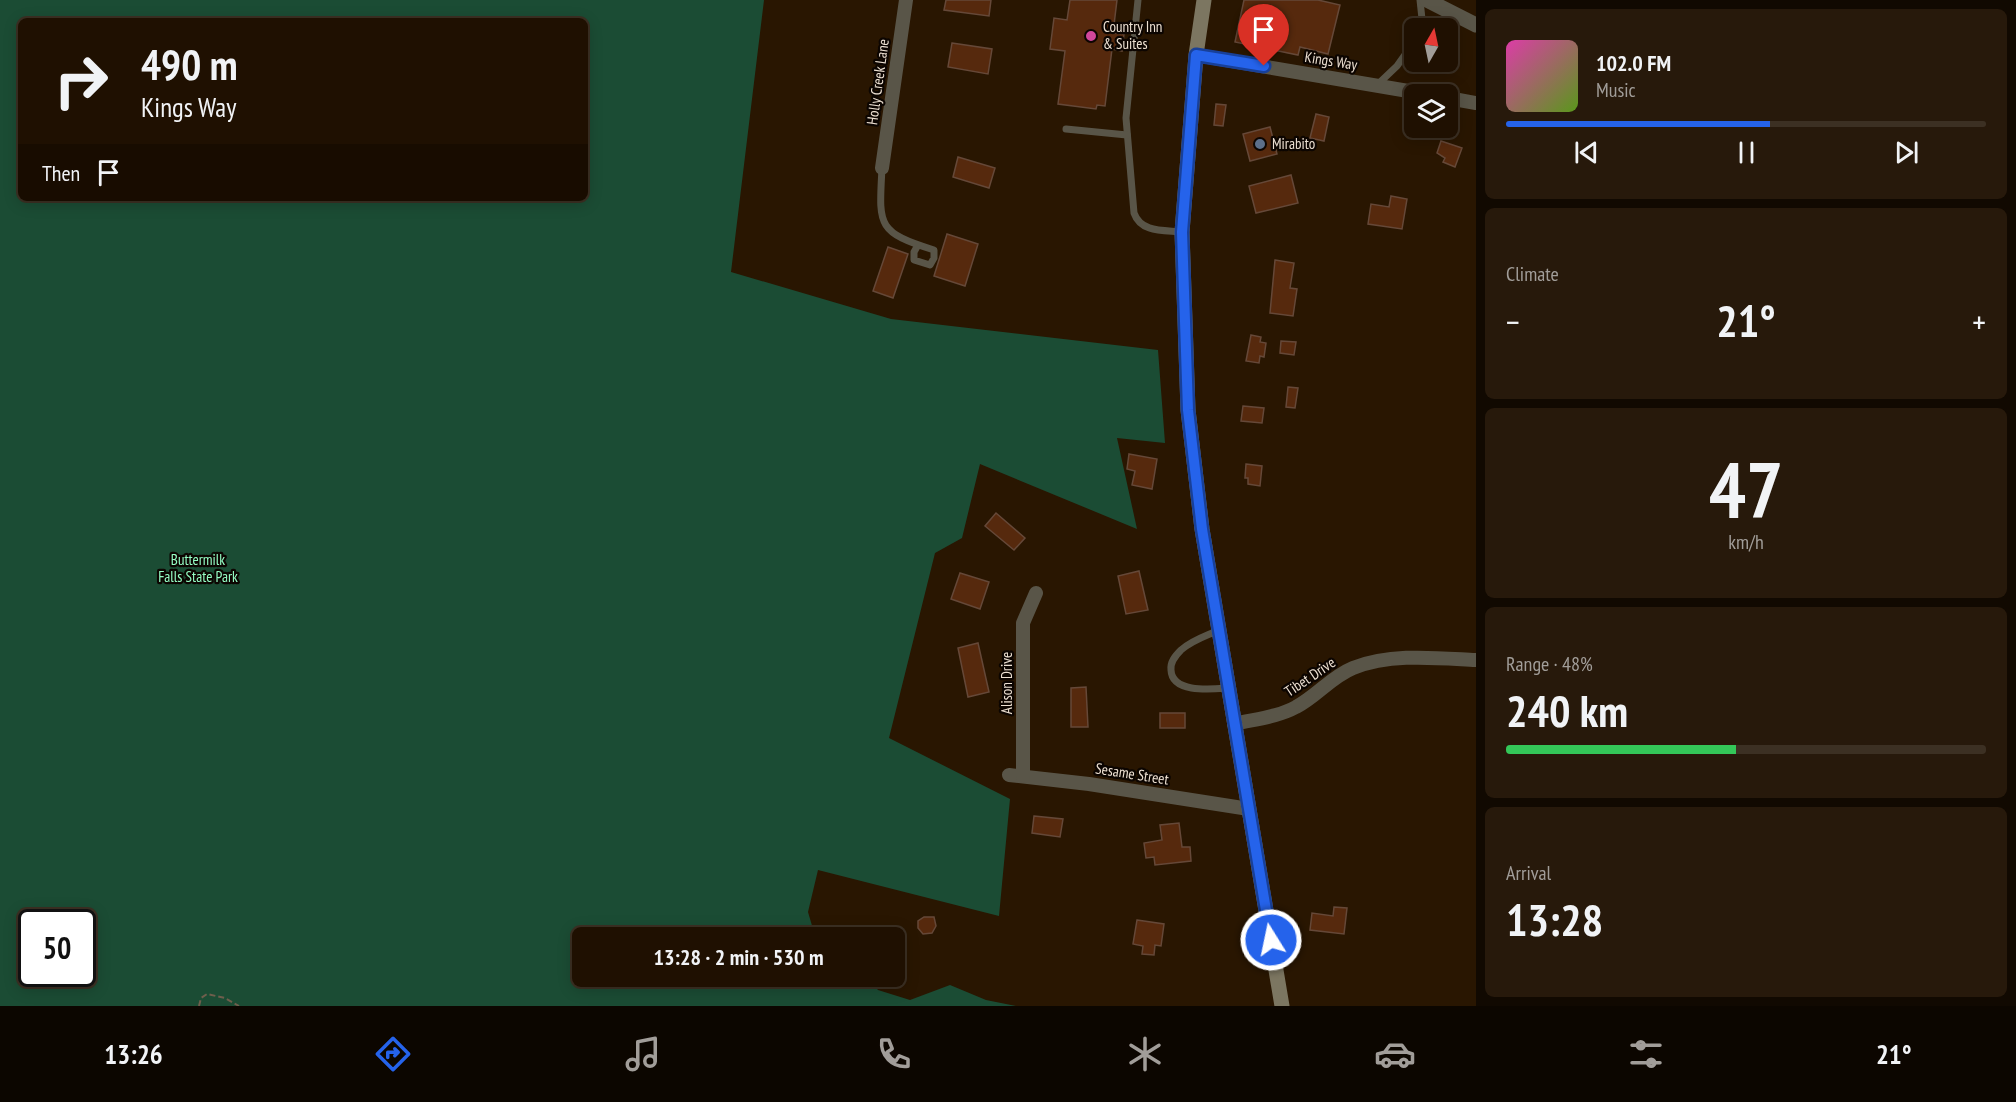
<!DOCTYPE html>
<html lang="en">
<head>
<meta charset="utf-8">
<style>
	body { margin:0; font-family:"PT Sans Narrow",sans-serif; background:#27190b; color:#f1f3f6; height:100vh; display:flex; flex-direction:column; font-size:22px; white-space:nowrap }
	* { box-sizing:border-box; margin:0 }
	p { font-size:20px; color:#a19d99 }
	.icon { flex:none; width:33px; height:33px; fill:none; stroke:currentColor; stroke-width:2; stroke-linecap:round; stroke-linejoin:round }
	.map { position:relative; flex:1; overflow:hidden }
	.side { display:flex; flex-direction:column; gap:9px; padding:9px; background:#110901; width:540px }
	.side>* { flex:none }
	.top-card { position:absolute; left:18px; top:18px; width:570px; height:183px; border-radius:9px; box-shadow:0 3px 15px #0003,0 0 0 2px #3c3023; background:#1f1001; color:#f1f3f6; overflow:hidden }
	.needle { width:39px; rotate:9deg }
	.tools { position:absolute; left:1404px; top:18px; display:grid; gap:12px }
	.tools a { display:grid; place-items:center; width:54px; height:54px; border-radius:9px; background:#1f1001; box-shadow:0 3px 15px #0003,0 0 0 2px #3c3023; font-size:30px }
	.speed { position:absolute; left:18px; top:909px; display:flex; gap:12px; font-size:30px; font-weight:700; text-align:center }
	.speed>* { display:grid; place-content:center; width:78px; height:78px; border-radius:50%; background:#1f1001; box-shadow:0 3px 15px #0003,0 0 0 2px #3c3023; line-height:1 }
	.speed .limit { border:3px solid #111; border-radius:9px; background:#fff; color:#111 }
	.pin { position:absolute; display:grid; place-items:center; width:51px; height:51px; color:#fff; margin:-62px -26px; border-radius:50% 50% 50% 0; rotate:-45deg; box-shadow:0 0 6px #0007 }
	.pin .icon { rotate:45deg }
	.me { position:absolute; width:66px; margin:-33px; rotate:350deg; stroke-linejoin:round; filter:drop-shadow(0 0 4px #0008) }
	.turn { display:flex; align-items:center; gap:21px; height:126px; padding:0 24px; font-size:27px }
	.turn .icon { width:78px; height:78px; stroke-width:2.5 }
	.turn b { display:block; font-size:42px; line-height:51px }
	.then { display:flex; align-items:center; height:57px; padding:0 24px; background:#0003; gap:12px; font-size:22px }
	.big { font-size:45px; font-weight:800; line-height:1.1 }
	.side .tile { flex:1; display:flex; flex-direction:column; justify-content:center; gap:9px; min-width:0; padding:0 21px; border-radius:9px; background:#27190b }
	.side .dial { align-items:center; gap:0 }
	.dial b { font-size:78px; line-height:1 }
	.song { display:flex; align-items:center; gap:18px }
	.cover { width:72px; height:72px; border-radius:9px; background:linear-gradient(135deg,hsl(320 70% 55%),hsl(90 70% 35%)) }
	.played { height:6px; border-radius:3px; background:linear-gradient(90deg,#2563eb 55%,#3c3023 55%) }
	.keys { display:flex; justify-content:space-around; direction:ltr }
	.heat { display:flex; justify-content:space-between; align-items:center; font-size:33px; direction:ltr }
	.charge { height:9px; border-radius:4px; background:linear-gradient(90deg,#34c759 48%,#3c3023 0) }
	.trip { position:absolute; left:572px; top:927px; width:333px; height:60px; border-radius:9px; background:#1f1001; box-shadow:0 3px 15px #0003,0 0 0 2px #3c3023; font-weight:800; line-height:60px; text-align:center }
	.tabs { display:flex; height:96px; justify-content:space-around; align-items:center; background:#0c0600; color:#a19d99 }
	.tabs .icon { width:42px; height:42px }
	.tabs .on { color:#2563eb }
	.tabs b { font-size:27px; color:#f1f3f6 }
	main { display:flex; flex:1; min-height:0 }
	.map>svg:first-child { display:block }
	.green { fill:#1b4c34; fill-rule:evenodd }
	.building { fill:#56290d; stroke:#654838; stroke-width:1.5 }
	.lines { fill:none; stroke-linecap:round; stroke-linejoin:round }
	.path { stroke:#6f5e4c; stroke-width:2; stroke-dasharray:6 3; stroke-linecap:butt }
	.service { stroke:#595548; stroke-width:7 }
	.minor { stroke:#595548; stroke-width:14 }
	.tertiary { stroke:#595548; stroke-width:15 }
	.secondary { stroke:#7c7661; stroke-width:15 }
	.route-casing { stroke:#184099; stroke-width:15 }
	.route { stroke:#2563eb; stroke-width:10 }
	.hotel-dot { fill:#d1479c; stroke:#0c0501; stroke-width:2 }
	.service-dot { fill:#5c6f8a; stroke:#0c0501; stroke-width:2 }
	.labels { text-anchor:middle; stroke-width:4.5; stroke-linejoin:round; paint-order:stroke }
	.poi-label { font-size:15px; fill:#ede0d2; stroke:#0c0501; text-anchor:start }
	.street-label { font-size:15px; fill:#ede0d2; stroke:#0c0501 }
	.park-label { font-size:15px; fill:#95fec5; stroke:#0c0501 }
</style>
</head>
<body>
<main>
<div class="map">
<svg width="1476" height="1006" viewBox="0 0 1476 1006">
	<rect width="100%" height="100%" fill="#291601"/>
	<!-- green -->
	<path class="green" d="M0 0H764L731 272 891 319 1158 350 1165 443 1117 438 1137 529 980 464 962 538 935 553 889 738 1010 799 999 916 818 870 808 912 813 929 824 937 582 938V976L867 977 878 990 910 1000 950 985 986 1000 1016 1006H0ZM21 21H585V198H21ZM32 922H82V974H32Z"/>
	<!-- building -->
	<g class="building">
		<polygon points="946,0 991,0 989,16 944,10"/>
		<polygon points="1070,0 1117,0 1113,33 1124,34 1122,51 1112,49 1105,106 1097,105 1096,109 1058,104 1065,51 1050,49 1054,18 1067,20"/>
		<polygon points="1244,0 1318,0 1340,5 1328,54 1300,47 1298,55 1235,42"/>
		<polygon points="952,43 992,49 988,74 948,67"/>
		<polygon points="1216,104 1226,105 1223,126 1214,125"/>
		<polygon points="1316,114 1329,117 1324,141 1310,138"/>
		<polygon points="1270,127 1277,154 1250,161 1243,134"/>
		<polygon points="1441,141 1462,148 1455,167 1443,162 1445,158 1437,153"/>
		<polygon points="958,157 995,168 989,188 953,177"/>
		<polygon points="1291,175 1298,203 1256,213 1249,186"/>
		<polygon points="1391,196 1407,199 1402,229 1368,224 1371,204 1389,207"/>
		<polygon points="947,234 978,244 965,286 934,276"/>
		<polygon points="888,247 908,254 893,298 873,291"/>
		<polygon points="1275,260 1294,263 1290,288 1297,289 1293,316 1270,313"/>
		<polygon points="1251,335 1261,337 1260,342 1266,343 1264,357 1260,356 1259,363 1246,361"/>
		<polygon points="1281,341 1296,342 1294,355 1280,353"/>
		<polygon points="1288,387 1298,388 1295,408 1286,407"/>
		<polygon points="1243,406 1264,408 1262,423 1241,421"/>
		<polygon points="1129,454 1157,459 1152,489 1132,485 1135,471 1127,469"/>
		<polygon points="1246,464 1262,466 1260,486 1248,484 1248,478 1245,478"/>
		<polygon points="996,513 1025,538 1014,550 985,526"/>
		<polygon points="1139,571 1148,610 1126,614 1118,576"/>
		<polygon points="960,573 989,582 980,609 951,599"/>
		<polygon points="978,643 989,692 968,697 958,648"/>
		<polygon points="1086,687 1088,727 1071,727 1071,688"/>
		<rect x="1160" y="713" width="25" height="15"/>
		<polygon points="1034,816 1063,819 1060,837 1032,833"/>
		<polygon points="1179,823 1182,847 1190,847 1191,861 1155,865 1154,857 1146,858 1144,843 1162,840 1160,825"/>
		<polygon points="1334,907 1347,908 1344,934 1310,930 1312,913 1333,916"/>
		<polygon points="924,917 934,917 936,926 932,933 923,934 918,928 918,921"/>
		<polygon points="1137,920 1164,924 1161,946 1155,945 1154,955 1142,954 1143,946 1133,944"/>
	</g>
	<g class="lines">
		<!-- path -->
		<polyline class="path" points="199,1006 201,998 207,994 225,998 239,1006"/>
		<!-- service -->
		<g class="service">
			<path d="M1138 0 1126 118 1134 213C1141 233 1164 230 1182 232"/>
			<polyline points="1420,28 1422,19 1420,0"/>
			<polyline points="1377,85 1397,66 1414,42"/>
			<polyline points="1066,129 1127,135"/>
			<path d="M882 168C879 225 876 232 934 250V258L930 265 914 260V252L918 245"/>
			<path d="M1219 630C1206 636 1192 640 1181 650 1175 656 1170 662 1171 670 1172 694 1213 689 1229 688"/>
		</g>
		<!-- minor -->
		<g class="minor">
			<polyline points="1196,55 1426,94"/>
			<polyline points="1448,98 1476,103"/>
			<polyline points="882,168 906,0"/>
			<path d="M1234 724C1255 719 1278 717 1296 707 1317 696 1331 677 1353 668 1391 653 1436 658 1476 660"/>
			<polyline points="1009,775 1089,784 1249,809"/>
			<polyline points="1023,776 1023,623 1036,593"/>
		</g>
		<!-- tertiary -->
		<polyline class="tertiary" points="1427,0 1476,25"/>
		<!-- secondary -->
		<polyline class="secondary" points="1204,0 1196,55 1182,232 1188,410 1202,529 1282,1006"/>
	</g>
	<g class="lines">
		<defs>
			<polyline id="route" points="1264,66 1196,55 1182,232 1188,410 1202,529 1271,940"/>
		</defs>
		<!-- route casing -->
		<use href="#route" class="route-casing"/>
		<!-- route -->
		<use href="#route" class="route"/>
	</g>
	<!-- markers -->
	<circle class="hotel-dot" cx="1091" cy="36" r="6"/>
	<circle class="service-dot" cx="1260" cy="144" r="6"/>
	<g class="labels">
		<!-- poi labels -->
		<g class="poi-label">
			<text x="1103" y="32">Country Inn<tspan x="1103" dy="17">&amp; Suites</tspan></text>
			<text x="1272" y="149">Mirabito</text>
		</g>
		<!-- street labels -->
		<g class="street-label">
			<text transform="translate(1331 61) rotate(9)" y="5">Kings Way</text>
			<text transform="translate(878 82) rotate(-82)" y="5">Holly Creek Lane</text>
			<text transform="translate(1310 677) rotate(-34)" y="5">Tibet Drive</text>
			<text transform="translate(1007 683) rotate(-90)" y="5">Alison Drive</text>
			<text transform="translate(1132 774) rotate(9)" y="5">Sesame Street</text>
		</g>
		<!-- park labels -->
		<g class="park-label">
			<text x="198" y="565">Buttermilk<tspan x="198" dy="17">Falls State Park</tspan></text>
		</g>
	</g>
</svg>
<div class="tools">
<a><svg class="needle" viewBox="-14 -14 28 28"><path d="M0-13l5 13h-10z" fill="#e53935"/><path d="M0 13l5-13h-10z" fill="#a19d99"/></svg></a>
<a><svg class="icon" aria-label="layers" viewBox="0 0 24 24"><path d="M12 4l9 5-9 5-9-5zM3 14l9 5 9-5"/></svg></a>
</div>
<div class="speed"><div class="limit">50</div></div>
<div class="pin" style="left:1264px;top:66px;background:#d93025"><svg class="icon" aria-label="arrive" viewBox="0 0 24 24"><path d="M6 21V4h12l-3 4 3 4H6"/></svg></div>
<svg class="me" style="left:1271px;top:940px" viewBox="-20 -20 40 40"><circle r="17" fill="#2563eb" stroke="#fff" stroke-width="3"/><path d="M0-11L8 9 0 5-8 9z" fill="#fff"/></svg>
<div class="trip">13:28 · 2 min · 530 m</div>
<div class="top-card">
<div class="turn"><svg class="icon" aria-label="right" viewBox="0 0 24 24"><path d="M7 20v-9h11M14 6l5 5-5 5"/></svg><div><b>490 m</b>Kings Way</div></div>
<div class="then">Then<svg class="icon" aria-label="arrive" viewBox="0 0 24 24"><path d="M6 21V4h12l-3 4 3 4H6"/></svg></div>
</div>
</div>
<section class="side">
<div class="tile">
<div class="song"><i class="cover"></i><div><b>102.0 FM</b><p>Music</p></div></div>
<div class="played"></div>
<div class="keys"><svg class="icon" aria-label="previous" viewBox="0 0 24 24"><path d="M18 5L8 12l10 7zM5 5v14"/></svg><svg class="icon" aria-label="pause" viewBox="0 0 24 24"><path d="M8 5v14M16 5v14"/></svg><svg class="icon" aria-label="next" viewBox="0 0 24 24"><path d="M6 5l10 7-10 7zM19 5v14"/></svg></div>
</div>
<div class="tile"><p>Climate</p>
<div class="heat"><a>−</a><b class="big">21°</b><a>+</a></div>
</div>
<div class="tile dial"><b>47</b><p>km/h</p></div>
<div class="tile"><p>Range · 48%</p><b class="big">240 km</b><div class="charge"></div></div>
<div class="tile"><p>Arrival</p><b class="big">13:28</b></div>
</section>
</main>
<nav class="tabs">
<b>13:26</b>
<svg class="icon on" aria-label="directions" viewBox="0 0 24 24"><path d="M12 3l9 9-9 9-9-9zM9 14v-3h6M13 9l2 2-2 2"/></svg>
<svg class="icon" aria-label="music" viewBox="0 0 24 24"><path d="M9 18V5l10-2v13"/><circle cx="6" cy="18" r="3"/><circle cx="16" cy="16" r="3"/></svg>
<svg class="icon" aria-label="phone" viewBox="0 0 24 24"><path d="M5 4h4l2 5-3 2q2 4 5 5l2-3 5 2v4C11 20 4 13 5 4z"/></svg>
<svg class="icon" aria-label="climate" viewBox="0 0 24 24"><path d="M12 3v18M4 7l16 10M4 17L20 7"/></svg>
<svg class="icon" aria-label="car" viewBox="0 0 24 24"><path d="M5 17H2v-5l4-1 3-4h7l3 4 3 1v5h-3M9 17h6M6 11h13"/><circle cx="7" cy="17" r="2"/><circle cx="17" cy="17" r="2"/></svg>
<svg class="icon" aria-label="filters" viewBox="0 0 24 24"><path d="M4 7h16M4 17h16"/><circle cx="9" cy="7" r="2"/><circle cx="15" cy="17" r="2"/></svg>
<b>21°</b>
</nav>
</body>
</html>
